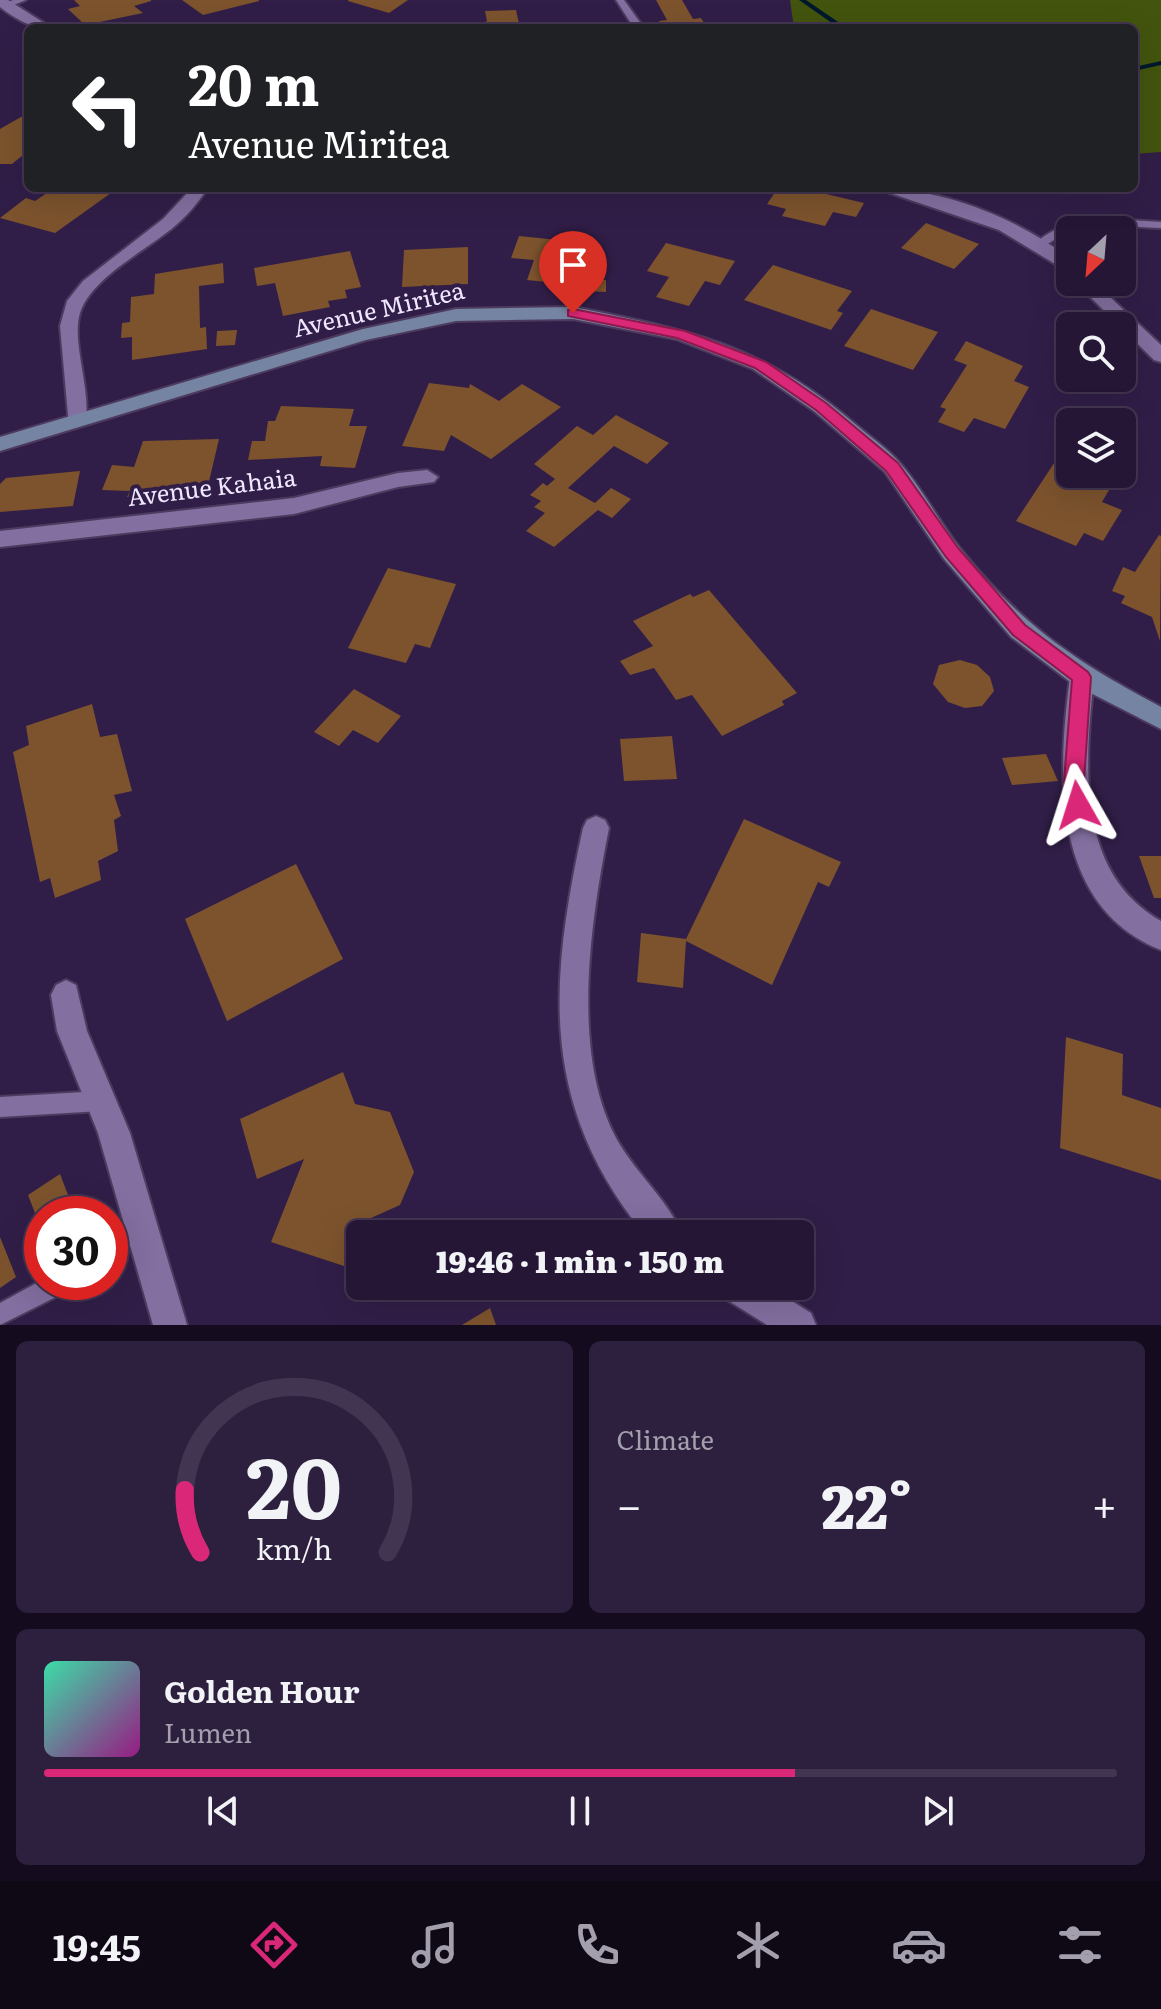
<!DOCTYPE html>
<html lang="en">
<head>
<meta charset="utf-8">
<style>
	body { margin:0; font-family:Literata,serif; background:#2d1f3e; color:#f1f3f6; height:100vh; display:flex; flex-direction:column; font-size:30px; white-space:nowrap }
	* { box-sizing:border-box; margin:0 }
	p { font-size:26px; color:#a39fad }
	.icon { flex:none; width:44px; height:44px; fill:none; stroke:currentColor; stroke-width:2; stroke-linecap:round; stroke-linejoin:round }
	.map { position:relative; height:1325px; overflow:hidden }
	.panel { display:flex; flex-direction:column; gap:16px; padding:16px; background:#140c1e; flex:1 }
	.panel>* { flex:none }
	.guide { position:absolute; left:24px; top:24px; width:1114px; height:168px; border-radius:12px; box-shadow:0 8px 32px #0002,0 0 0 2px #423551; background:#202124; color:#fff; overflow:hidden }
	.needle { width:52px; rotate:206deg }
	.buttons { position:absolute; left:1056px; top:216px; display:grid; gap:16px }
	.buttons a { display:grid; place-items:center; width:80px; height:80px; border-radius:12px; background:#251636; box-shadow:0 8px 32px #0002,0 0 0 2px #423551; font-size:40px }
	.speed { position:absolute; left:24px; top:1196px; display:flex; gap:16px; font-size:40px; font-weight:700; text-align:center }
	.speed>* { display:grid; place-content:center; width:104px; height:104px; border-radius:50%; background:#251636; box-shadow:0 8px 32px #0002,0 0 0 2px #423551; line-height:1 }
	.speed .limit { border:12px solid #d22; background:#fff; color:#111 }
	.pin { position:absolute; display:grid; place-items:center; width:68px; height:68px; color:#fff; margin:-82px -34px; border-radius:50% 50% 50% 0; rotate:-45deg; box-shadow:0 0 8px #0007 }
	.pin .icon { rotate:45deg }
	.me { position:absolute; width:88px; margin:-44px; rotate:354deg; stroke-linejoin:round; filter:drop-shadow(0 0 6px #0008) }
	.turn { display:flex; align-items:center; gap:28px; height:168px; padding:0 32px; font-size:36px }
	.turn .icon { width:104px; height:104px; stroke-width:2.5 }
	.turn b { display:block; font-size:56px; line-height:68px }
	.big { font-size:60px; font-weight:800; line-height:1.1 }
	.panel .card { flex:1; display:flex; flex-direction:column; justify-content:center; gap:12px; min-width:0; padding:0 28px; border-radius:12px; background:#2d1f3e }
	.panel .dial { align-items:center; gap:0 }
	.dial svg { height:208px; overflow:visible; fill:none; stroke:#423551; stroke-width:7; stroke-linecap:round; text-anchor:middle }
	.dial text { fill:#f1f3f6; stroke:none }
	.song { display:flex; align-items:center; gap:24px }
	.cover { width:96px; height:96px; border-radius:12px; background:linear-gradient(135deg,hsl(160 70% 55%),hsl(310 70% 35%)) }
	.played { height:8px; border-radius:4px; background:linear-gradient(90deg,#db2777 70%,#423551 70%) }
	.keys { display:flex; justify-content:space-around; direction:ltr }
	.heat { display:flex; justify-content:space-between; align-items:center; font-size:44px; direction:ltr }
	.panel .tiles { flex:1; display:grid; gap:16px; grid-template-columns:1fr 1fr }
	.card:last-child { grid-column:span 2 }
	.trip { position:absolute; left:346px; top:1220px; width:468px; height:80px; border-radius:12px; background:#251636; box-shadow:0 8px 32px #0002,0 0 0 2px #423551; font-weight:800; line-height:80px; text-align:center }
	.tab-bar { display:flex; height:128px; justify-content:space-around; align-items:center; background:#0f0916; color:#a39fad }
	.tab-bar .icon { width:56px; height:56px }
	.tab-bar .selected { color:#db2777 }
	.tab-bar b { font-size:36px; color:#f1f3f6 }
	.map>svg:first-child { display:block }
	.green { fill:#43540e }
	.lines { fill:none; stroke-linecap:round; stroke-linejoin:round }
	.stream { fill:#00182c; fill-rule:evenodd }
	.building { fill:#7c532d }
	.lane-casing { stroke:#4d3b5f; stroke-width:4 }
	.street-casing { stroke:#4d3b5f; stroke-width:4 }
	.secondary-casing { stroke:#4d3b5f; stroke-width:4 }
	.lane { fill:#836fa0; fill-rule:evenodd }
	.street { fill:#836fa0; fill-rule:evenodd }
	.secondary { fill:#7584a2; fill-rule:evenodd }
	.route { fill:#db2777; stroke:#8e194d; stroke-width:2 }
	.labels { text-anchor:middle; stroke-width:8; stroke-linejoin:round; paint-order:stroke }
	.street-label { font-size:24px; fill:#f0e8fe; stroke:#311e48 }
</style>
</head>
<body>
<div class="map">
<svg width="1161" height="1325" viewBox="0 0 1161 1325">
	<rect width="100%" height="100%" fill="#311e48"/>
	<!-- green -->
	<polygon class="green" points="790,0 1161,0 1161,152 1134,154 1134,28 794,28"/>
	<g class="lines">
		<!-- stream -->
		<g class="stream">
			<polygon points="799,0 806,0 847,28 839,28"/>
			<polygon points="1161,61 1161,65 1134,71 1134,67"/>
		</g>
	</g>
	<!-- building -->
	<g class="building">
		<polygon points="74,0 151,0 151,1 134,6 143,13 85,25 68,9 80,6"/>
		<polygon points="182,0 259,0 259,1 203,15"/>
		<polygon points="408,0 389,13 348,1 348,0"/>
		<polygon points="656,0 682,0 693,19 701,18 707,28 663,28 659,21 667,20"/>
		<polygon points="516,10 520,28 475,28 487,21 485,11"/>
		<polygon points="28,113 28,151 12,164 0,164 0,129"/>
		<polygon points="42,188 118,188 55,233 0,218 26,198 35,201 50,191"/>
		<polygon points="245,188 318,188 318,191 244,193"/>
		<polygon points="778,188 801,188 864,203 856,217 833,212 825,226 782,216 786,209 767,204"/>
		<polygon points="926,223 979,244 954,269 901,248"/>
		<polygon points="519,236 588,243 577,285 527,280 534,260 511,258"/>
		<polygon points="666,243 735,261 720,285 705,281 689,306 656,297 669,277 647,271"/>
		<polygon points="468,247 468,284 402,287 404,250"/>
		<polygon points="350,251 361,287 345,290 347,298 328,301 330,307 283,316 275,283 257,286 254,268"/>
		<polygon points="223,263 224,283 199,286 200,328 206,327 207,349 132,360 132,337 121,338 122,323 130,322 131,297 154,294 155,274"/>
		<polygon points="773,265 852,291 837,311 843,313 831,330 744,300"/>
		<polygon points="587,280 606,280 606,292 586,291"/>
		<polygon points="871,309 938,332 913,370 844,346"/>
		<polygon points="237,330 235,345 216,346 217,331"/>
		<polygon points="966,341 1023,366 1014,381 1029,387 1005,429 974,418 964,432 938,422 946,409 940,407 967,365 954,360"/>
		<polygon points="429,383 469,388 470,384 499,401 522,384 561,407 491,459 451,435 444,451 402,446"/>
		<polygon points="281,406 354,409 349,426 367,426 355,468 320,466 322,456 248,460 252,441 265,441 268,421 275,421"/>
		<polygon points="616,415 669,443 647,464 614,446 568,488 595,503 611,488 631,499 612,518 598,510 554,547 526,531 545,513 534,507 541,501 530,495 543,483 547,486 555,479 534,464 577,426 593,435"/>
		<polygon points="219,439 206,494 127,497 130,491 102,490 112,465 134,467 143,441"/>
		<polygon points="1060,454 1070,459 1070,474 1106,474 1116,478 1102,502 1122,510 1103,541 1084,533 1076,546 1016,521"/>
		<polygon points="80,471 73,506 0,512 0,484 6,478"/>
		<polygon points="1159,535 1161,536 1160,641 1152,617 1121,603 1125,596 1112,591 1123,567 1135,572"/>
		<polygon points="388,568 456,584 430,648 415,644 406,663 348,648"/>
		<polygon points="709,590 797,693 782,701 784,705 722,736 692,695 676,700 654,668 630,675 620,661 653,646 633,621 690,594 693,597"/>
		<polygon points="960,660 977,665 990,677 994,691 982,706 965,708 948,702 933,684 939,665"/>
		<polygon points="354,689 401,716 378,743 353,730 339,746 314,732"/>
		<polygon points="92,704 100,737 117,734 132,791 114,795 121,816 114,820 118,851 98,861 101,880 55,898 50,878 40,882 13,752 29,745 26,726"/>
		<polygon points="672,736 677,779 624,781 620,739"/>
		<polygon points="1046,754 1058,781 1012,785 1002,758"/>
		<polygon points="744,819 841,862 829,887 818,882 772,985 686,941 683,988 637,982 641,933 686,939"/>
		<polygon points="1139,856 1161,856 1161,898 1154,898"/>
		<polygon points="296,864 343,959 227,1021 185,919"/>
		<polygon points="1066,1037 1123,1054 1122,1095 1161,1108 1161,1180 1060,1148"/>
		<polygon points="343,1072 355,1104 390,1112 414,1172 400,1205 362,1222 347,1267 271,1242 304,1159 257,1179 240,1119"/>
		<polygon points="60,1174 75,1213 42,1214 42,1231 28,1195"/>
		<polygon points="0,1237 16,1277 0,1288"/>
		<polygon points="490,1308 496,1325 462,1325"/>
	</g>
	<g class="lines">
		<defs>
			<g id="lane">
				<polygon points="13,0 26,0 6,8 2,5"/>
				<polygon points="616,0 624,0 644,28 634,28"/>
				<path d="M1114 219 1161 222V228C1118 226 1082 220 1046 245L1036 243C1057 223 1086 220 1114 219Z"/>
				<polygon points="101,1091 108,1094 111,1101 108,1108 101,1111 0,1117 0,1097"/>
				<polygon points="141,1216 149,1219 152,1227 149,1235 110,1260 110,1236"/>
				<polygon points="42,1280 73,1282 70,1290 0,1325 0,1303"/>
			</g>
			<g id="street">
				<path d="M0 0H8L52 28C30 28 17 20 0 7Z"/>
				<path d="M192 188H208C198 202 189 214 176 225 148 250 87 279 79 317 73 346 90 387 86 421L76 428 69 426 60 326 67 301 83 281 163 219Z"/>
				<path d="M875 188C942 188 1018 218 1070 259V273L999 230Z"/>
				<polygon points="1075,282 1094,282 1161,345 1161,362 1154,360"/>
				<polygon points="427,470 438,477 434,482 398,487 294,514 0,547 0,531 294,498 398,473"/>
				<path d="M1082 667 1091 670 1094 677C1085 763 1075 872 1161 921V950C1051 906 1057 775 1070 677L1073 670Z"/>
				<path d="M596 816 605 820 609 828C591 919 571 1048 614 1134 632 1170 667 1198 682 1234H644C539 1104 549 983 583 828L587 820Z"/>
				<polygon points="66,980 76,985 87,1031 130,1133 187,1325 153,1325 98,1133 57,1031 51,995 56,985"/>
				<polygon points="719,1286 768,1286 811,1313 816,1325 767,1325 724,1298"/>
			</g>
			<path id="secondary" d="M573 307C689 330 761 344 854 423 869 436 887 448 900 463 922 488 938 520 959 547 1021 625 1074 661 1161 707V729L1073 684 1011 637 944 559 885 472 814 411 753 369 676 339 573 319 456 321 366 340 0 451V437L363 329 456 309Z"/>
		</defs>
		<!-- lane casing -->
		<use href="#lane" class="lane-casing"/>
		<!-- street casing -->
		<use href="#street" class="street-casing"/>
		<!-- secondary casing -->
		<use href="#secondary" class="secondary-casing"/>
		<!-- lane -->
		<use href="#lane" class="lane"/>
		<!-- street -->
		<use href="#street" class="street"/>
		<!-- secondary -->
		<use href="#secondary" class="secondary"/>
	</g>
	<!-- route -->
	<polygon class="route" points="573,309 685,331 766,362 826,403 898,463 958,548 1025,625 1088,672 1091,677 1084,781 1088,805 1085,811 1071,811 1064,781 1072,680 1013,635 946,557 886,471 816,410 755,368 677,338 568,316 568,310"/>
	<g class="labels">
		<!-- street labels -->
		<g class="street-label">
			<text transform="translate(379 310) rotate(-13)" y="8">Avenue Miritea</text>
			<text transform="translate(212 488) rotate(-7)" y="8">Avenue Kahaia</text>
		</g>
	</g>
</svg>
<div class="buttons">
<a><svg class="needle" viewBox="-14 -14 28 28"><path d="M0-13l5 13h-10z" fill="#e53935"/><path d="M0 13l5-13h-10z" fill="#a39fad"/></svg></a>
<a><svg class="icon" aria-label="search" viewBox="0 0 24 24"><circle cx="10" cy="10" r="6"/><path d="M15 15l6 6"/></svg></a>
<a><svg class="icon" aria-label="layers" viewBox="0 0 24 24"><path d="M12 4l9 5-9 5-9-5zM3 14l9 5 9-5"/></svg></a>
</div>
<div class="speed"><div class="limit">30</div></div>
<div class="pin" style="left:573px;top:313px;background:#d93025"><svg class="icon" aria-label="arrive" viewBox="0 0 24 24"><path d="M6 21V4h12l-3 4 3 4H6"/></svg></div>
<svg class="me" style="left:1078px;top:805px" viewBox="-20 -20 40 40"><path d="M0-17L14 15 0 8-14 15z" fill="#db2777" stroke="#fff" stroke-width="4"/></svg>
<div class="trip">19:46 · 1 min · 150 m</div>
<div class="guide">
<div class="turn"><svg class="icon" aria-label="left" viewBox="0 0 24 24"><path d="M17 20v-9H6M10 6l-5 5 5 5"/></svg><div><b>20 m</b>Avenue Miritea</div></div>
</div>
</div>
<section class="panel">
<div class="tiles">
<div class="card dial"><svg viewBox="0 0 100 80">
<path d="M14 69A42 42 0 1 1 86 69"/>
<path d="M14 69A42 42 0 0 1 8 45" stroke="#db2777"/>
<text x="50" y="56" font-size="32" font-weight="700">20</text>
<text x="50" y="72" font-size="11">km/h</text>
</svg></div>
<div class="card"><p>Climate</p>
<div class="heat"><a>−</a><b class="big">22°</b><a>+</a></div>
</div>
<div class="card">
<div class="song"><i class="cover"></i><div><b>Golden Hour</b><p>Lumen</p></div></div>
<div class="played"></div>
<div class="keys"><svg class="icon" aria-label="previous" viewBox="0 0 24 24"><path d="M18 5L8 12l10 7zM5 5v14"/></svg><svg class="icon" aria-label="pause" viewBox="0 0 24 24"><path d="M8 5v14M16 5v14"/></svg><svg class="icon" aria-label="next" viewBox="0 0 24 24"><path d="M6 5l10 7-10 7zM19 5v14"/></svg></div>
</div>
</div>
</section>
<nav class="tab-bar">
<b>19:45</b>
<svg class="icon selected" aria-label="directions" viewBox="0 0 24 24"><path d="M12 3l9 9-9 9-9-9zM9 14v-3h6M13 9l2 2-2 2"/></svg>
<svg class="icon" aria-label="music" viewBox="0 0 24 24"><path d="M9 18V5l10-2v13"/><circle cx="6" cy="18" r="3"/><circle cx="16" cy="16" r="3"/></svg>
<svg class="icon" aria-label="phone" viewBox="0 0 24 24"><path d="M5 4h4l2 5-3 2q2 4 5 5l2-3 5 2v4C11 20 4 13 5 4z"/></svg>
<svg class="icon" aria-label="climate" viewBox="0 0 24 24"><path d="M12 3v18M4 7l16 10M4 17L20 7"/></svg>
<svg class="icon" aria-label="car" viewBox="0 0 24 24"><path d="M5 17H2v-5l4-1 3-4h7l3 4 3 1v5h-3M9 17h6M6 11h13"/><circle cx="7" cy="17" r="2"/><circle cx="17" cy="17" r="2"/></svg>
<svg class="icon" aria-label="filters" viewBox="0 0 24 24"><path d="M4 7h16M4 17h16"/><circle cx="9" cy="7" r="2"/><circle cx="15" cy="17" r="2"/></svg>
</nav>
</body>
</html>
